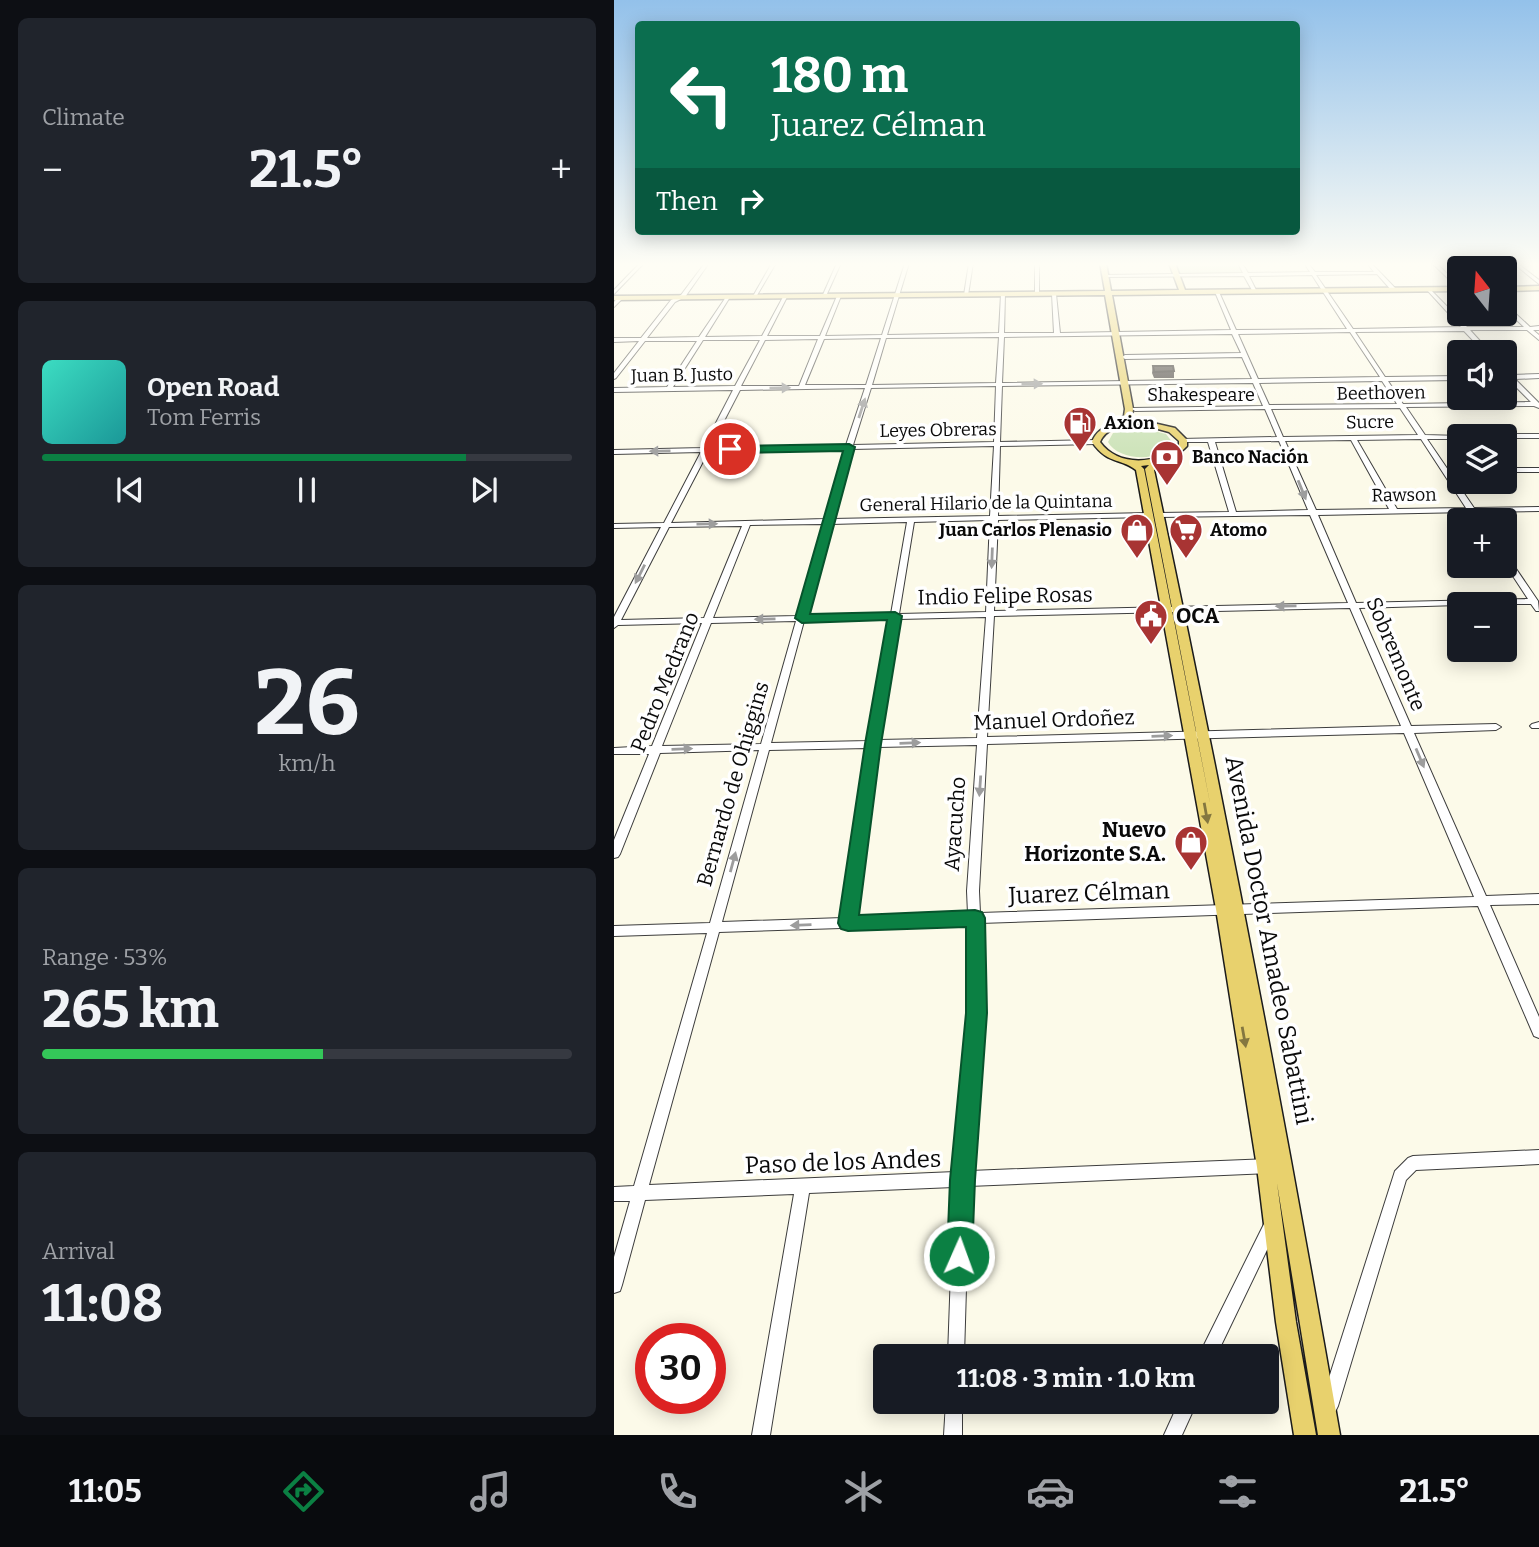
<!DOCTYPE html>
<html lang="en">
<head>
<meta charset="utf-8">
<style>
	body { margin:0; font-family:Bitter,serif; background:#20242c; color:#f1f3f6; height:100vh; display:flex; flex-direction:column; font-size:26px; white-space:nowrap }
	* { box-sizing:border-box; margin:0 }
	p { font-size:23px; color:#9ea1a6 }
	.icon { flex:none; width:38px; height:38px; fill:none; stroke:currentColor; stroke-width:2; stroke-linecap:round; stroke-linejoin:round }
	.map { position:relative; flex:1; overflow:hidden }
	.panel { display:flex; flex-direction:column; gap:18px; padding:18px; background:#0d0f14; width:614px }
	.panel>* { flex:none }
	.hud { position:absolute; left:21px; top:21px; width:665px; height:214px; border-radius:7px; box-shadow:0 4px 18px #0003; background:#0b6e4f; color:#fff; overflow:hidden }
	.needle { width:46px; rotate:343deg }
	.buttons { position:absolute; left:833px; top:256px; display:grid; gap:14px }
	.buttons a { display:grid; place-items:center; width:70px; height:70px; border-radius:7px; background:#171b24; box-shadow:0 4px 18px #0003; font-size:35px }
	.speed { position:absolute; left:21px; top:1323px; display:flex; gap:14px; font-size:35px; font-weight:700; text-align:center }
	.speed>* { display:grid; place-content:center; width:91px; height:91px; border-radius:50%; background:#171b24; box-shadow:0 4px 18px #0003; line-height:1 }
	.speed .limit { border:10px solid #d22; background:#fff; color:#111 }
	.pin { position:absolute; display:grid; place-items:center; width:60px; height:60px; color:#fff; margin:-30px; border:4px solid #fff; border-radius:50%; box-shadow:0 2px 7px #0007 }
	.me { position:absolute; width:77px; margin:-38px; rotate:2deg; stroke-linejoin:round; filter:drop-shadow(0 0 5px #0008) }
	.turn { display:flex; align-items:center; gap:24px; height:147px; padding:0 21px; font-size:32px }
	.turn .icon { width:91px; height:91px; stroke-width:2.5 }
	.turn b { display:block; font-size:49px; line-height:60px }
	.then { display:flex; align-items:center; height:66px; padding:0 21px; background:#0003; gap:14px; font-size:26px }
	.big { font-size:52px; font-weight:700; line-height:1.1 }
	.panel .card { flex:1; display:flex; flex-direction:column; justify-content:center; gap:10px; min-width:0; padding:0 24px; border-radius:10px; background:#20242c }
	.panel .dial { align-items:center; gap:0 }
	.dial b { font-size:91px; line-height:1 }
	.song { display:flex; align-items:center; gap:21px }
	.cover { width:84px; height:84px; border-radius:10px; background:linear-gradient(135deg,hsl(170 70% 55%),hsl(180 70% 35%)) }
	.played { height:7px; border-radius:4px; background:linear-gradient(90deg,#0b8043 80%,#363941 80%) }
	.keys { display:flex; justify-content:space-around; direction:ltr }
	.heat { display:flex; justify-content:space-between; align-items:center; font-size:38px; direction:ltr }
	.charge { height:10px; border-radius:5px; background:linear-gradient(90deg,#34c759 53%,#363941 0) }
	.trip { position:absolute; left:259px; top:1344px; width:406px; height:70px; border-radius:7px; background:#171b24; box-shadow:0 4px 18px #0003; font-weight:700; line-height:70px; text-align:center }
	.dock { display:flex; height:112px; justify-content:space-around; align-items:center; background:#090b0e; color:#9ea1a6 }
	.dock .icon { width:49px; height:49px }
	.dock .selected { color:#0b8043 }
	.dock b { font-size:32px; color:#f1f3f6 }
	main { display:flex; flex:1; min-height:0 }
	.map>svg:first-child { display:block }
	.green { fill:#cbe2b7 }
	.lines { fill:none; stroke-linecap:round; stroke-linejoin:round }
	.minor-casing { stroke:#3d3d3d; stroke-width:2 }
	.major-casing { stroke:#1b1b1b; stroke-width:3 }
	.minor { fill:#fff; fill-rule:evenodd }
	.major { fill:#e8d16d; fill-rule:evenodd }
	.wall { fill:#46413e }
	.building { fill:#514c48; stroke:#393532; stroke-width:2 }
	.oneway { fill:#9d9d9d }
	.oneway2 { fill:#847740 }
	.route { fill:#0b8043; stroke:#07532c; stroke-width:2 }
	.labels { text-anchor:middle; stroke-width:7; stroke-linejoin:round; paint-order:stroke }
	.far-street-label { font-size:18px; fill:#0a0a0a; stroke:#fff }
	.far-poi-label { font-size:18px; font-weight:bold; fill:#0a0a0a; stroke:#fff; text-anchor:start }
	.street-label { font-size:21px; fill:#0a0a0a; stroke:#fff }
	.poi-label { font-size:21px; font-weight:bold; fill:#0a0a0a; stroke:#fff; text-anchor:start }
	.near-street-label { font-size:24px; fill:#0a0a0a; stroke:#fff }
</style>
</head>
<body>
<main>
<section class="panel">
<div class="card"><p>Climate</p>
<div class="heat"><a>−</a><b class="big">21.5°</b><a>+</a></div>
</div>
<div class="card">
<div class="song"><i class="cover"></i><div><b>Open Road</b><p>Tom Ferris</p></div></div>
<div class="played"></div>
<div class="keys"><svg class="icon" aria-label="previous" viewBox="0 0 24 24"><path d="M18 5L8 12l10 7zM5 5v14"/></svg><svg class="icon" aria-label="pause" viewBox="0 0 24 24"><path d="M8 5v14M16 5v14"/></svg><svg class="icon" aria-label="next" viewBox="0 0 24 24"><path d="M6 5l10 7-10 7zM19 5v14"/></svg></div>
</div>
<div class="card dial"><b>26</b><p>km/h</p></div>
<div class="card"><p>Range · 53%</p><b class="big">265 km</b><div class="charge"></div></div>
<div class="card"><p>Arrival</p><b class="big">11:08</b></div>
</section>
<div class="map">
<svg width="925" height="1435" viewBox="0 0 925 1435">
	<rect width="100%" height="100%" fill="#fcfae9"/>
	<!-- green -->
	<g class="green">
		<polygon points="561,263 623,263 629,274 565,275"/>
		<path d="M524 427 552 434 559 443C548 463 504 461 494 442L499 433Z"/>
	</g>
	<g class="lines">
		<defs>
			<g id="minor">
				<polygon points="26,263 30,263 0,294 0,290"/>
				<path d="M91 263H95L71 297 61 302 33 338 85 337 112 297 114 296 116 297 91 337 148 336 169 297 171 296 173 297 153 336H206L223 296 225 295 227 296 211 336 268 335 291 263H295L273 335 385 333 387 294 389 293 391 294 390 333H440L438 294 440 293 442 294 446 333 617 330 601 292 603 291 605 292 622 330 733 329 698 275 635 276 643 292 641 293 639 292 630 276 492 277 490 276 492 275 629 273 624 263H628L634 273 696 272 690 263H694L701 272H760L753 263H757L782 289V291H778L763 274 702 275 739 329 847 327 813 290 815 288 853 327H910L891 309V304L916 327 925 326V330H919L925 335V340L913 330H856L876 352H870L850 331 741 332 771 377 845 376V380L774 381 789 404 917 402 893 378 891 369 898 375 925 374V378L901 379 925 403V408L920 406 792 407 811 435 847 436H845V439H813L860 508 925 507V511L862 512 868 520H860L855 512 704 515 742 603 914 599 891 564V557H894L924 601 925 611H922L917 604H845V605L745 608 797 726 882 724 887 727 882 730 800 733 872 896 925 894V904L876 905 925 1017V1038L920 1036 864 906 366 923 369 1013 356 1171 656 1159 661 1161 663 1166 661 1171 656 1173 355 1186 350 1356H334L340 1187 195 1193 156 1435H138L180 1194 31 1200 8 1285 6 1291 0 1293V1257L16 1201H0V1187L20 1186 93 933 0 936V926L96 923 145 750 46 753 6 854 4 857 0 858V840L35 754H0V748L38 746 88 623 4 625 0 628V617L47 527 0 528V524L50 523 87 452 0 454V450L89 448 119 390 0 392V388L53 387 83 341H31L2 378 0 379V373L25 341 0 342V338H27L57 300 67 295ZM736 332 766 377 644 379 624 334ZM618 334 627 353 511 355 508 357 511 359 628 357 638 379 388 383 390 337ZM385 337 382 383 258 385 272 338ZM267 338 252 385H191L210 339ZM204 339 185 386H127L151 340ZM89 340H146L121 386 59 387ZM768 381 783 404 655 405 645 383ZM639 383 649 406 519 408 518 409 521 411 651 409 663 437 567 439 566 440 569 442H594L615 512 545 513 541 515 545 517 696 515 734 603 380 611 384 520 535 517 539 515 535 513 384 516 386 446 482 444 485 442 482 440 386 442 388 386ZM382 386 380 442 239 445 257 388ZM251 388 232 445 96 448 126 390ZM786 408 804 435 669 437 657 409ZM807 439 852 508 783 509 743 440ZM737 440 775 509 702 510 671 441ZM665 441 694 510 622 512 601 442ZM380 446 376 516 218 519 238 449ZM231 449 211 519 57 523 94 452ZM376 520 372 612 285 614 300 522ZM293 522 277 614 192 616 217 524ZM210 524 183 616 99 618 136 525ZM128 526 90 618 7 620 55 527ZM736 608 787 726 373 737 380 616ZM372 617 363 738 265 740 285 619ZM276 619 255 741 157 743 190 621ZM182 621 147 744 48 746 97 623ZM790 733 860 897 366 913 365 891 373 744ZM363 745 353 891 354 914 241 918 264 747ZM254 748 229 918 108 922 155 750ZM354 924 357 1013 341 1172 35 1185 105 932Z"/>
				<polygon points="158,263 162,263 142,297 138,298"/>
				<polygon points="223,263 227,263 212,296 208,297"/>
				<polygon points="355,263 359,263 354,295 352,296 350,295"/>
				<polygon points="421,263 425,263 425,294 423,295 421,294"/>
				<polygon points="818,263 822,263 845,285 845,289"/>
				<polygon points="899,263 903,263 925,280 925,284"/>
				<polygon points="4,297 9,298 0,307 0,302"/>
				<polygon points="891,434 925,434 925,438 891,438 891,436 888,436"/>
				<rect x="891" y="468" width="34" height="4"/>
				<polygon points="925,722 925,728 918,728 916,726 918,724"/>
				<polygon points="925,1150 925,1164 802,1170 792,1180 724,1406 721,1412 715,1415 709,1412 706,1406 781,1171 794,1158 799,1156"/>
				<polygon points="657,1217 662,1220 665,1225 602,1356 563,1356 565,1350 571,1348 589,1347 652,1220"/>
				<polygon points="332,1402 348,1402 348,1435 330,1435"/>
				<polygon points="565,1402 583,1402 568,1435 550,1435"/>
			</g>
			<g id="major">
				<path d="M486 263H492L497 291 565 290 555 263H561L571 290 845 287V291L498 295 519 409 518 417 515 420H526L561 428 573 440V446C563 457 551 461 540 470 608 790 670 1112 726 1435H704L663 1183 682 1322 702 1435H680L662 1322 643 1167 602 909 522 470C505 457 494 465 478 442 484 426 498 426 510 416L511 409 491 295 0 300V296L491 291ZM526 424 555 432 565 441V445C543 465 504 467 486 442 493 426 510 426 526 424ZM535 465 531 469 598 813 530 469 527 466Z"/>
				<polygon points="925,286 925,290 891,291 891,287"/>
			</g>
		</defs>
		<!-- minor casing -->
		<use href="#minor" class="minor-casing"/>
		<!-- major casing -->
		<use href="#major" class="major-casing"/>
		<!-- minor -->
		<use href="#minor" class="minor"/>
		<!-- major -->
		<use href="#major" class="major"/>
	</g>
	<!-- wall -->
	<polygon class="wall" points="539,366 560,371 560,378 540,378 538,373"/>
	<!-- building -->
	<polygon class="building" points="539,366 559,366 560,371 540,372"/>
	<!-- one-way arrows -->
	<defs><path id="oneway-solid" d="M-6-.8H1V-3.2L6.5 0L1 3.2V.8H-6Z" transform="scale(1.75)"/></defs>
	<g class="oneway">
		<use href="#oneway-solid" transform="translate(418 384) rotate(-1)"/>
		<use href="#oneway-solid" transform="translate(166 388) rotate(-1)"/>
		<use href="#oneway-solid" transform="translate(248 408) rotate(-72)"/>
		<use href="#oneway-solid" transform="translate(46 451) rotate(179)"/>
		<use href="#oneway-solid" transform="translate(688 490) rotate(68)"/>
		<use href="#oneway-solid" transform="translate(93 524) rotate(-1)"/>
		<use href="#oneway-solid" transform="translate(378 558) rotate(92)"/>
		<use href="#oneway-solid" transform="translate(26 574) rotate(117)"/>
		<use href="#oneway-solid" transform="translate(672 606) rotate(179)"/>
		<use href="#oneway-solid" transform="translate(151 619) rotate(179)"/>
		<use href="#oneway-solid" transform="translate(548 736) rotate(-2)"/>
		<use href="#oneway-solid" transform="translate(296 743) rotate(-2)"/>
		<use href="#oneway-solid" transform="translate(68 749) rotate(-2)"/>
		<use href="#oneway-solid" transform="translate(806 758) rotate(67)"/>
		<use href="#oneway-solid" transform="translate(366 786) rotate(94)"/>
		<use href="#oneway-solid" transform="translate(119 862) rotate(-75)"/>
		<use href="#oneway-solid" transform="translate(187 925) rotate(178)"/>
	</g>
	<g class="oneway2">
		<use href="#oneway-solid" transform="translate(592 813) rotate(80)"/>
		<use href="#oneway-solid" transform="translate(630 1037) rotate(80)"/>
	</g>
	<!-- sky -->
	<linearGradient id="sky" x2="0" y2="1"><stop stop-color="#93c1ea"/><stop offset="0.57" stop-color="#fefdf5"/><stop offset="1" stop-color="#fefdf5" stop-opacity="0"/></linearGradient>
	<rect width="925" height="464" fill="url(#sky)"/>
	<!-- route -->
	<polygon class="route" points="235,444 241,447 196,614 281,612 288,616 267,744 245,915 361,910 368,912 371,918 373,1013 361,1180 358,1256 355,1265 345,1268 336,1265 333,1256 336,1180 352,1013 352,927 234,931 227,929 224,923 251,744 273,620 188,623 181,618 229,451 116,453 110,449 116,446"/>
	<!-- icons -->
	<defs>
		<symbol id="fuel-pin" viewBox="-11 -11 22 30"><path d="M0 17L-7.5 6A9.5 9.5 0 1 1 7.5 6Z" fill="#a83433" stroke="#fff"/><path d="M-5.5-6h7V0h2V4h1.3V-2.5L3-4.5l.8-.8L6-3V5H2.5V1h-1V6h-7ZM-4.2-4.7v3.2H.2V-4.7Z" fill="#fff"/></symbol>
		<symbol id="bank-pin" viewBox="-11 -11 22 30"><path d="M0 17L-7.5 6A9.5 9.5 0 1 1 7.5 6Z" fill="#a83433" stroke="#fff"/><path d="M-6-4H6V4H-6ZM0-2.3a2.3 2.3 0 1 0 0 4.6a2.3 2.3 0 1 0 0-4.6Z" fill="#fff"/></symbol>
		<symbol id="shop-pin" viewBox="-11 -11 22 30"><path d="M0 17L-7.5 6A9.5 9.5 0 1 1 7.5 6Z" fill="#a83433" stroke="#fff"/><path d="M-5-2.5h2.3a2.7 3.5 0 0 1 5.4 0H5L5.5 6h-11ZM-1.5-2.5h3a1.5 2.3 0 0 0-3 0Z" fill="#fff"/></symbol>
		<symbol id="supermarket-pin" viewBox="-11 -11 22 30"><path d="M0 17L-7.5 6A9.5 9.5 0 1 1 7.5 6Z" fill="#a83433" stroke="#fff"/><path d="M-6-5.5h2.5l.6 2H6L4.5 2H-2.5L-4.4-4H-6ZM-1.5 3.2a1.3 1.3 0 1 0 .1 0ZM3 3.2a1.3 1.3 0 1 0 .1 0Z" fill="#fff"/></symbol>
		<symbol id="civic-pin" viewBox="-11 -11 22 30"><path d="M0 17L-7.5 6A9.5 9.5 0 1 1 7.5 6Z" fill="#a83433" stroke="#fff"/><path d="M-.6-6.5H3V-4.5H.6V-3L4-1V1h2V6H-6V1h2V-1L-.6-3ZM-1.2 2.5V6h2.4V2.5Z" fill="#fff"/></symbol>
	</defs>
	<g fill-rule="evenodd">
		<use href="#fuel-pin" x="447" y="404" width="38" height="52"/>
		<use href="#bank-pin" x="534" y="438" width="38" height="52"/>
		<use href="#shop-pin" x="504" y="511" width="38" height="52"/>
		<use href="#supermarket-pin" x="553" y="511" width="38" height="52"/>
		<use href="#civic-pin" x="518" y="597" width="38" height="52"/>
		<use href="#shop-pin" x="558" y="823" width="38" height="52"/>
	</g>
	<g class="labels">
		<!-- far-street labels -->
		<g class="far-street-label">
			<text transform="translate(68 375) rotate(-1)" y="6">Juan B. Justo</text>
			<text transform="translate(767 393) rotate(-1)" y="6">Beethoven</text>
			<text x="587" y="401">Shakespeare</text>
			<text transform="translate(756 422) rotate(-1)" y="6">Sucre</text>
			<text transform="translate(324 430) rotate(-1)" y="6">Leyes Obreras</text>
			<text transform="translate(790 495) rotate(-1)" y="6">Rawson</text>
			<text transform="translate(372 503) rotate(-1)" y="6">General Hilario de la Quintana</text>
		</g>
		<!-- far-poi labels -->
		<g class="far-poi-label">
			<text x="490" y="429">Axion</text>
			<text x="578" y="463">Banco Nación</text>
			<text x="498" y="536" text-anchor="end">Juan Carlos Plenasio</text>
			<text x="596" y="536">Atomo</text>
		</g>
		<!-- street labels -->
		<g class="street-label">
			<text transform="translate(391 596) rotate(-1)" y="7">Indio Felipe Rosas</text>
			<text transform="translate(782 654) rotate(67)" y="7">Sobremonte</text>
			<text transform="translate(51 682) rotate(-68)" y="7">Pedro Medrano</text>
			<text transform="translate(440 720) rotate(-2)" y="7">Manuel Ordoñez</text>
			<text transform="translate(119 784) rotate(-74)" y="7">Bernardo de Ohiggins</text>
			<text transform="translate(341 824) rotate(-86)" y="7">Ayacucho</text>
		</g>
		<!-- poi labels -->
		<g class="poi-label">
			<text x="562" y="623">OCA</text>
			<text x="552" y="837" text-anchor="end">Nuevo<tspan x="552" dy="24">Horizonte S.A.</tspan></text>
		</g>
		<!-- near-street labels -->
		<g class="near-street-label">
			<text transform="translate(475 893) rotate(-2)" y="8">Juarez Célman</text>
			<text transform="translate(655 940) rotate(79)" y="8">Avenida Doctor Amadeo Sabattini</text>
			<text transform="translate(229 1162) rotate(-2)" y="8">Paso de los Andes</text>
		</g>
	</g>
</svg>
<div class="buttons">
<a><svg class="needle" viewBox="-14 -14 28 28"><path d="M0-13l5 13h-10z" fill="#e53935"/><path d="M0 13l5-13h-10z" fill="#9ea1a6"/></svg></a>
<a><svg class="icon" aria-label="sound" viewBox="0 0 24 24"><path d="M4 9h4l5-4v14l-5-4H4zM17 9q2 3 0 6"/></svg></a>
<a><svg class="icon" aria-label="layers" viewBox="0 0 24 24"><path d="M12 4l9 5-9 5-9-5zM3 14l9 5 9-5"/></svg></a>
<a>+</a>
<a>−</a>
</div>
<div class="speed"><div class="limit">30</div></div>
<div class="pin" style="left:116px;top:449px;background:#d93025"><svg class="icon" aria-label="arrive" viewBox="0 0 24 24"><path d="M6 21V4h12l-3 4 3 4H6"/></svg></div>
<svg class="me" style="left:345px;top:1256px" viewBox="-20 -20 40 40"><circle r="17" fill="#0b8043" stroke="#fff" stroke-width="3"/><path d="M0-11L8 9 0 5-8 9z" fill="#fff"/></svg>
<div class="trip">11:08 · 3 min · 1.0 km</div>
<div class="hud">
<div class="turn"><svg class="icon" aria-label="left" viewBox="0 0 24 24"><path d="M17 20v-9H6M10 6l-5 5 5 5"/></svg><div><b>180 m</b>Juarez Célman</div></div>
<div class="then">Then<svg class="icon" aria-label="right" viewBox="0 0 24 24"><path d="M7 20v-9h11M14 6l5 5-5 5"/></svg></div>
</div>
</div>
</main>
<nav class="dock">
<b>11:05</b>
<svg class="icon selected" aria-label="directions" viewBox="0 0 24 24"><path d="M12 3l9 9-9 9-9-9zM9 14v-3h6M13 9l2 2-2 2"/></svg>
<svg class="icon" aria-label="music" viewBox="0 0 24 24"><path d="M9 18V5l10-2v13"/><circle cx="6" cy="18" r="3"/><circle cx="16" cy="16" r="3"/></svg>
<svg class="icon" aria-label="phone" viewBox="0 0 24 24"><path d="M5 4h4l2 5-3 2q2 4 5 5l2-3 5 2v4C11 20 4 13 5 4z"/></svg>
<svg class="icon" aria-label="climate" viewBox="0 0 24 24"><path d="M12 3v18M4 7l16 10M4 17L20 7"/></svg>
<svg class="icon" aria-label="car" viewBox="0 0 24 24"><path d="M5 17H2v-5l4-1 3-4h7l3 4 3 1v5h-3M9 17h6M6 11h13"/><circle cx="7" cy="17" r="2"/><circle cx="17" cy="17" r="2"/></svg>
<svg class="icon" aria-label="filters" viewBox="0 0 24 24"><path d="M4 7h16M4 17h16"/><circle cx="9" cy="7" r="2"/><circle cx="15" cy="17" r="2"/></svg>
<b>21.5°</b>
</nav>
</body>
</html>
